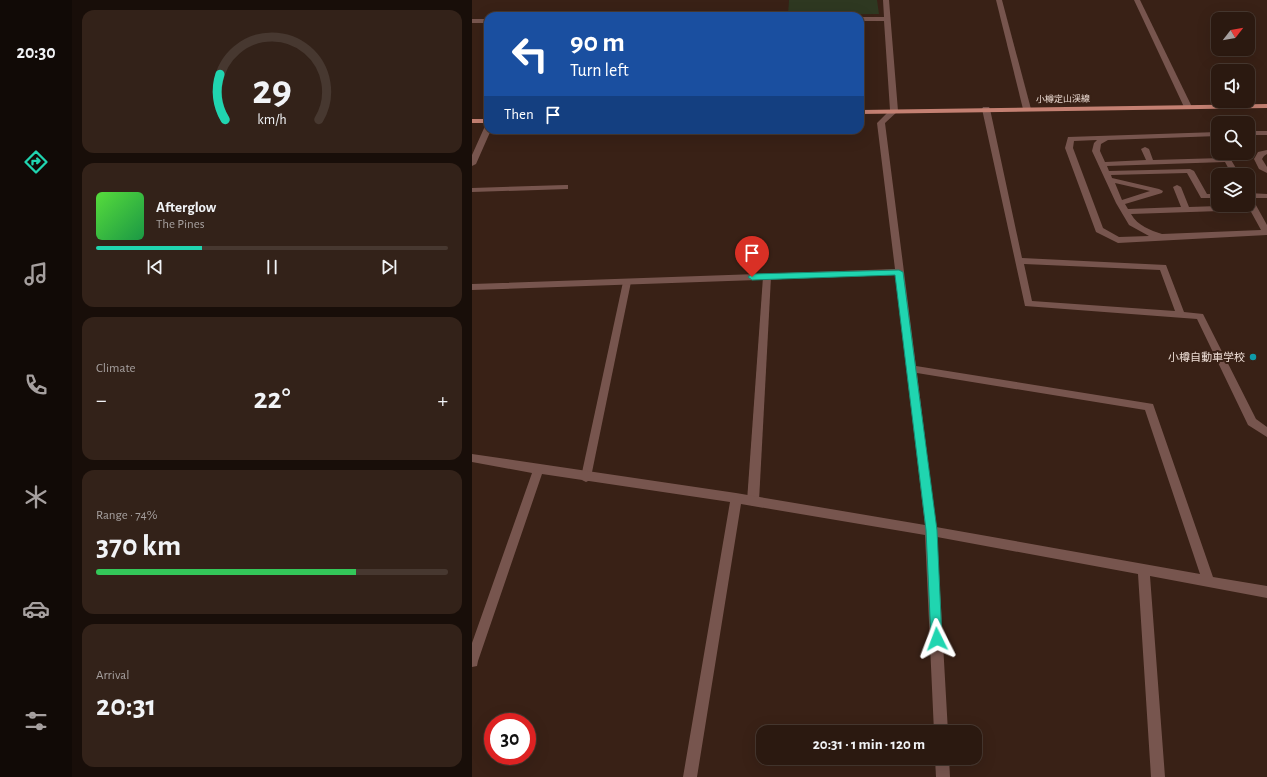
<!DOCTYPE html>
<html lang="en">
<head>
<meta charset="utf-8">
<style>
	body { margin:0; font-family:"Alegreya Sans","Noto Sans JP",sans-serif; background:#332219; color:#f1f3f6; height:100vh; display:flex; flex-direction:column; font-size:15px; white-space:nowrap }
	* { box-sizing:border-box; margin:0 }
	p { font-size:13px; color:#a6a09f }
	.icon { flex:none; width:22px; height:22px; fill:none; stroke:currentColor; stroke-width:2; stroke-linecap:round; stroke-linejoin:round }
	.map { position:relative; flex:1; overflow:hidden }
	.sheet { display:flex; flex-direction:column; gap:10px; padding:10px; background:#180e09; width:400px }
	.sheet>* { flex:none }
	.top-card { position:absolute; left:12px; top:12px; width:380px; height:122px; border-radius:12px; box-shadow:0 4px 16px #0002,0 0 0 1px #473830; background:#1a4fa0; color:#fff; overflow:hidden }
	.needle { width:26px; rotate:59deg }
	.buttons { position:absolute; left:739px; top:12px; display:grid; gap:8px }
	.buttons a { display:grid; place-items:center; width:44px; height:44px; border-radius:8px; background:#2b1910; box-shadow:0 4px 16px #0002,0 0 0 1px #473830; font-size:20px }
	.speed { position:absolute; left:12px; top:713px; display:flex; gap:8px; font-size:20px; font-weight:700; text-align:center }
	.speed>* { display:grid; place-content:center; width:52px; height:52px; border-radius:50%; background:#2b1910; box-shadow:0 4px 16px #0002,0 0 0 1px #473830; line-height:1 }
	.speed .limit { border:6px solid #d22; background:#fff; color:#111 }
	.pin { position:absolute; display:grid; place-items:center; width:34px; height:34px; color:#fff; margin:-41px -17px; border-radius:50% 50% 50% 0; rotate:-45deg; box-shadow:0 0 4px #0007 }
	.pin .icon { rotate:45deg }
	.me { position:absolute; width:44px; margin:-22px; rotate:357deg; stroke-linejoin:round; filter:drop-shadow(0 0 3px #0008) }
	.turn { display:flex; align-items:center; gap:14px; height:84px; padding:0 20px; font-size:18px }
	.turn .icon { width:52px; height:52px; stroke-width:2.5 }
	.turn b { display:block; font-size:28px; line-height:34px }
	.then { display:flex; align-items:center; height:38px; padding:0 20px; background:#0003; gap:8px; font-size:15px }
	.big { font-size:30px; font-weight:700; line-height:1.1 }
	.sheet .card { flex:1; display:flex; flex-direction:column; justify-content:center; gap:6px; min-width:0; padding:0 14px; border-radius:12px; background:#332219 }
	.sheet .dial { align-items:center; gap:0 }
	.dial svg { height:104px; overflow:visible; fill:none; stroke:#473830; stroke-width:7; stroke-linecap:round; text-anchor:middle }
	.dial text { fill:#f1f3f6; stroke:none }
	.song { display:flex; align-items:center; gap:12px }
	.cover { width:48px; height:48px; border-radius:6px; background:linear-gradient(135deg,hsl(110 70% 55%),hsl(140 70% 35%)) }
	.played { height:4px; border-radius:2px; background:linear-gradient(90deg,#20d5b0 30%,#473830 30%) }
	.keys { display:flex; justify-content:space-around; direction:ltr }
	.heat { display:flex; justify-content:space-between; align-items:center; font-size:22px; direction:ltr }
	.charge { height:6px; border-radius:3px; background:linear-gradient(90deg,#34c759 74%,#473830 0) }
	.trip { position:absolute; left:284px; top:725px; width:226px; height:40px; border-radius:12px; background:#2b1910; box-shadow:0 4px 16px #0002,0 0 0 1px #473830; font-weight:700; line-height:40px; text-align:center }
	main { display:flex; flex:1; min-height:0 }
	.dock { display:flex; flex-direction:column; width:72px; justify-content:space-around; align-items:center; background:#110a06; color:#a6a09f }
	.dock .icon { width:28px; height:28px }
	.dock .current { color:#20d5b0 }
	.dock b { font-size:18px; color:#f1f3f6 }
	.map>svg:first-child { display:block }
	.green { fill:#2e3821 }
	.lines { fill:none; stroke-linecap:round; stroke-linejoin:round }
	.service { fill:#77554e; fill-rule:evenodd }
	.minor { fill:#77554e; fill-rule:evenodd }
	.primary { fill:#c48072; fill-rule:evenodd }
	.route { fill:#20d5b0; stroke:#158a72 }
	.culture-dot { fill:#0f9aa8; stroke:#392116; stroke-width:1.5 }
	.labels { text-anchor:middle; stroke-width:4; stroke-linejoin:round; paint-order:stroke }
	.far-street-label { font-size:9px; fill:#edddd5; stroke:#392116 }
	.poi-label { font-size:11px; fill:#edddd5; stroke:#392116; text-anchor:end }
</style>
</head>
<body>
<main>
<nav class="dock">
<b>20:30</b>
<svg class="icon current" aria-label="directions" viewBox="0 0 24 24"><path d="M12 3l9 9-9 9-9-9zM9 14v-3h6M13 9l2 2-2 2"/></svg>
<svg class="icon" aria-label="music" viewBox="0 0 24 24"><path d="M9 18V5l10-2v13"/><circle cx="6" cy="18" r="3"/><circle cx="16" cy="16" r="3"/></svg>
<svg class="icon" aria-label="phone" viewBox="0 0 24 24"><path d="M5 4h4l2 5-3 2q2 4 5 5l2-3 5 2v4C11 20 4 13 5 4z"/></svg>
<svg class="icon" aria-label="climate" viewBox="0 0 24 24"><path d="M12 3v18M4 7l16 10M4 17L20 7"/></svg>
<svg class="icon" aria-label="car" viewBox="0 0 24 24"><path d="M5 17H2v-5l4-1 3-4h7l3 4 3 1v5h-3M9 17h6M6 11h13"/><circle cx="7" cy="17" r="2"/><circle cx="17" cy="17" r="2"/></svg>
<svg class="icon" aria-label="filters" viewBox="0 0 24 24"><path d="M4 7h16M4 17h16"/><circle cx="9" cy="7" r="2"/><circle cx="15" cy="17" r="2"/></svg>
</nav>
<section class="sheet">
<div class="card dial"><svg viewBox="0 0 100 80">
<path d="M14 69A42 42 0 1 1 86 69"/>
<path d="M14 69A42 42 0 0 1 10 34" stroke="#20d5b0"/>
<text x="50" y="56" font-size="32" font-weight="700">29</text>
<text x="50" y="72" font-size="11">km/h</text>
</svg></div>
<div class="card">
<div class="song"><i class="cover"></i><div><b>Afterglow</b><p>The Pines</p></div></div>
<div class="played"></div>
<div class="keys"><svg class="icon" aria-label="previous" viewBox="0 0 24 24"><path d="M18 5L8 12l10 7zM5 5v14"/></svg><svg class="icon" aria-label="pause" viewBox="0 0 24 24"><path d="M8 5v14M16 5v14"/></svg><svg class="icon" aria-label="next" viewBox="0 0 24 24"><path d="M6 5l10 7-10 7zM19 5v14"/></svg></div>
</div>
<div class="card"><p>Climate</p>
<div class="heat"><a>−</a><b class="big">22°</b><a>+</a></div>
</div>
<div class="card"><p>Range · 74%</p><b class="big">370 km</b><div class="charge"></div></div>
<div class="card"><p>Arrival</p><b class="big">20:31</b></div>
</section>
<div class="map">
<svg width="795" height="777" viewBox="0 0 795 777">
	<rect width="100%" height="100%" fill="#392116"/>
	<!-- green -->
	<polygon class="green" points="317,0 405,0 407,14 316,15"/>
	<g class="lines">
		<!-- service -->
		<g class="service">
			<path d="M511 107H517L518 109 550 258 694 265 712 312 731 314 784 419 795 427V437L776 425 725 319 553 306 510 109ZM552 264 688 270 703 311 560 301Z"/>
			<polygon points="13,126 16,126 16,130 19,130 4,164 0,166 0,155"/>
			<rect x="776" y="131" width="19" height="4"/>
			<path d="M746 132V136L636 140 629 144 628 151 633 162 674 160 669 149 673 147 677 149 681 160 750 158 749 153H755L768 175H760L753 162 635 166 637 171 718 169 722 171 735 194H746V198H729L715 173 639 175 640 178 687 189 691 191 690 193 653 204 656 209 709 207 701 187 705 185 709 187 717 207 776 205V193L795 194V198H780L795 225V235L646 243 624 232 593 148 596 137ZM625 140 622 143 620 151 644 203 657 225 677 236 647 237 631 228 601 148 602 141ZM643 183 678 191 650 200ZM778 210 789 230 690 234C678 230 666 226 659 214Z"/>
			<polygon points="795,150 795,154 792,156 790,159 795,167 795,173 787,169 782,159 786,152"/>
			<polygon points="93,185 96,185 96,189 0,192 0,188"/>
			<polygon points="295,274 299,277 287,501 285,504 281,506 277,504 275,501 291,277"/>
			<polygon points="155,279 159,282 119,477 118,480 114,482 110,480 109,477 151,282"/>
		</g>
		<!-- minor -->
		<g class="minor">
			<path d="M411 0H417L426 111 413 123 444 366 681 404 741 577 795 586V598L678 576 693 777H679L666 574 465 537 476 732H462L453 535 269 504 225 777H211L258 502 70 474 6 661 5 666 0 667V643L60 473 0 462V454L264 493 453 525 423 275 0 290V284L423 269 405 123 418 110 412 21H388V17H412ZM445 373 673 410 728 574 464 527Z"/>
			<polygon points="524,0 530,0 559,109 558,111 552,111 551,109"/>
			<polygon points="662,0 668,0 720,107 716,109 712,107"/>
			<rect x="0" y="19" width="16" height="4"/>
			<polygon points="463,758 477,758 478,777 464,777"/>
		</g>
		<!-- primary -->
		<g class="primary">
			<polygon points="795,104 795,108 388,114 388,110"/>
			<rect x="0" y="119" width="16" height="4"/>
		</g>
	</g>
	<!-- route -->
	<polygon class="route" points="427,270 431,272 465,530 470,639 469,643 465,644 461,643 459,639 454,530 423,275 280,280 276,277 280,274"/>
	<!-- markers -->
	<circle class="culture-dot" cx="781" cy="357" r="4"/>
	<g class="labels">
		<!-- far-street labels -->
		<g class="far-street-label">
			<text transform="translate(591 99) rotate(-1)" y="3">小樽定山渓線</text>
		</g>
		<!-- poi labels -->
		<g class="poi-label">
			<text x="773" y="361">小樽自動車学校</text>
		</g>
	</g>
</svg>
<div class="buttons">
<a><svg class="needle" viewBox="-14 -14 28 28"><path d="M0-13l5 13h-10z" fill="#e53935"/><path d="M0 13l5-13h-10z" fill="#a6a09f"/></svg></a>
<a><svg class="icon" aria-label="sound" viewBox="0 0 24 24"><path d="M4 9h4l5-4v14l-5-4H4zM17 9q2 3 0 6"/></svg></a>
<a><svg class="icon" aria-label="search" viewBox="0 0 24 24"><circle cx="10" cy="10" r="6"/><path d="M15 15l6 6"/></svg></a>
<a><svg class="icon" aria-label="layers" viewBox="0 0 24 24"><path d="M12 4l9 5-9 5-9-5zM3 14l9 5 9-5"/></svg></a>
</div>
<div class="speed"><div class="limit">30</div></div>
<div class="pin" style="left:280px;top:277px;background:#d93025"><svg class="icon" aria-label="arrive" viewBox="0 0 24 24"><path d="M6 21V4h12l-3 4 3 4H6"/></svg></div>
<svg class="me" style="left:465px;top:639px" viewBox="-20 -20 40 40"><path d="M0-17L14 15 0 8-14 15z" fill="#20d5b0" stroke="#fff" stroke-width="4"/></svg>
<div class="trip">20:31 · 1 min · 120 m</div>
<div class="top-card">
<div class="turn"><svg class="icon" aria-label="left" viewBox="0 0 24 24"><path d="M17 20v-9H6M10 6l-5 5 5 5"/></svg><div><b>90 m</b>Turn left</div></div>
<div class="then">Then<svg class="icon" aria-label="arrive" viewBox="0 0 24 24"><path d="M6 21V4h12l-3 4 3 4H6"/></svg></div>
</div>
</div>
</main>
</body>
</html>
